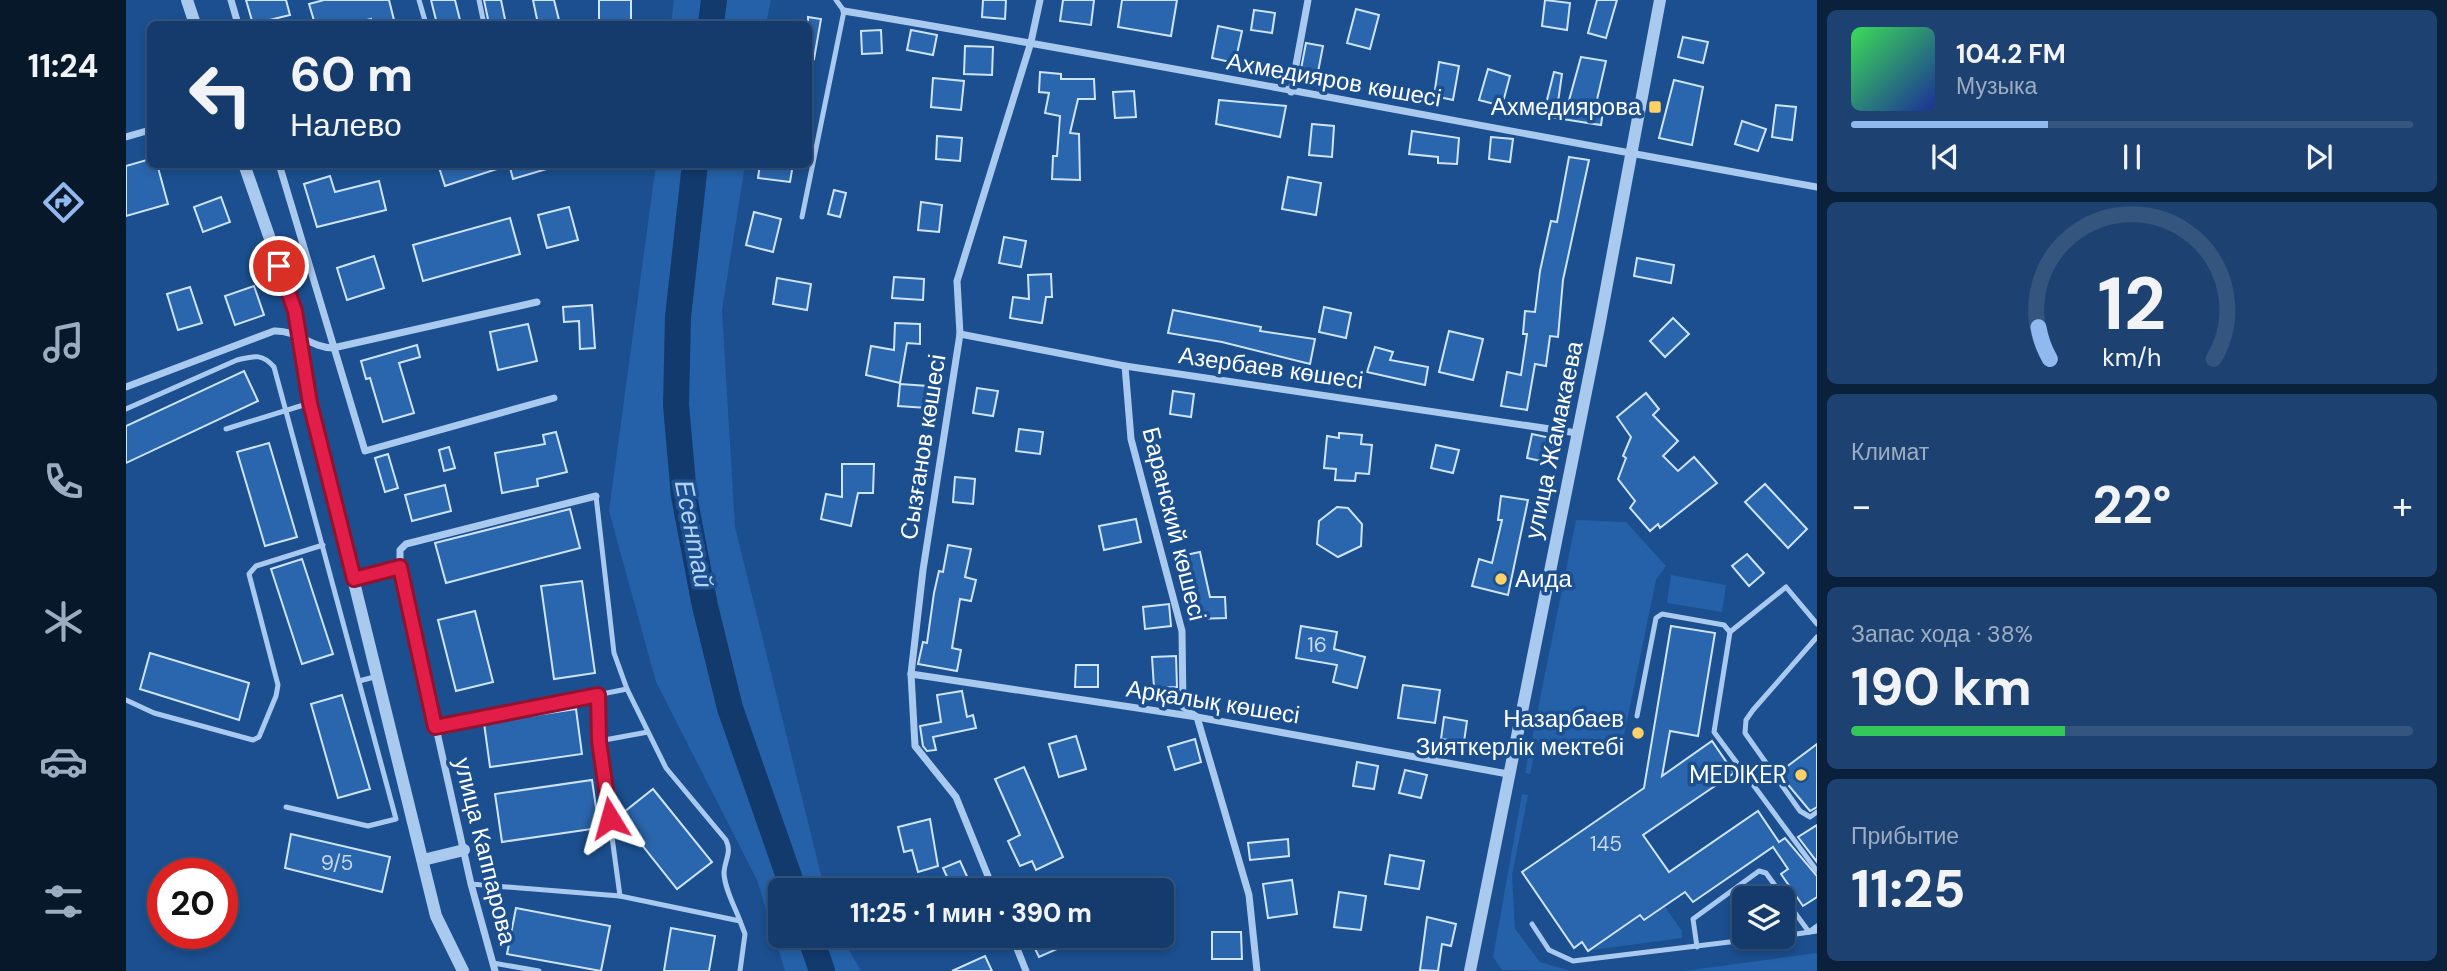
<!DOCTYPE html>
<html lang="ru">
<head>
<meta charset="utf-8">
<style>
	body { margin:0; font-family:"DM Sans",sans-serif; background:#1d4271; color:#f1f3f6; height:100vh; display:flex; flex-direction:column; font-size:26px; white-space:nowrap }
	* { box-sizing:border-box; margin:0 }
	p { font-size:23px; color:#9dadc1 }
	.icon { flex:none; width:38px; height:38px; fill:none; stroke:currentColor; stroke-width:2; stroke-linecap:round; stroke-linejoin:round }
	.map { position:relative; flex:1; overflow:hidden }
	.details { display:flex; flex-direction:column; gap:10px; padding:10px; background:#0b203b; width:630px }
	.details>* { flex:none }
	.banner { position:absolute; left:21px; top:21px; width:665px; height:147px; border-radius:10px; box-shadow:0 4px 10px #0003,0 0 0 2px #33557e; background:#143b6b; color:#f1f3f6; overflow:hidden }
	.fabs { position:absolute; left:1606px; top:886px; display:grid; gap:14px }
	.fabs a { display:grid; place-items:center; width:63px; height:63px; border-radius:10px; background:#143b6b; box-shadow:0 4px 10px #0003,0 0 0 2px #33557e; font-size:35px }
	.speed { position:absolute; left:21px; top:858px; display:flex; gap:14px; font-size:35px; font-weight:700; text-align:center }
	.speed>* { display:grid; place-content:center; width:91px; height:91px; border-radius:50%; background:#143b6b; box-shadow:0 4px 10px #0003,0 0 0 2px #33557e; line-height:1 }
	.speed .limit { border:10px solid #d22; background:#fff; color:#111 }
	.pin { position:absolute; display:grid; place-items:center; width:60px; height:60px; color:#fff; margin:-30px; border:4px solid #fff; border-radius:50%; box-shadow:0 2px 7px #0007 }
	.me { position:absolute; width:77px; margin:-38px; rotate:352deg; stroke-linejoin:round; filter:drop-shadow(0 0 5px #0008) }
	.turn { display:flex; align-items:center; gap:24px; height:147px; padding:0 28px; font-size:32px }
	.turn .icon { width:91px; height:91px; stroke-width:2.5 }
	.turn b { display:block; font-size:49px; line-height:60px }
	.big { font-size:52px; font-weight:800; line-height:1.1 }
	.details .widget { flex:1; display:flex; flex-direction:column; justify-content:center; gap:10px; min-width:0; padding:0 24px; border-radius:10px; background:#1d4271 }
	.details .dial { align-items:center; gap:0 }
	.dial svg { height:182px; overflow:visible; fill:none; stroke:#33557e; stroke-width:7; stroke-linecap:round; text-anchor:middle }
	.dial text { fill:#f1f3f6; stroke:none }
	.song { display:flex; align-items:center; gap:21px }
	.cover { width:84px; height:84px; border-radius:10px; background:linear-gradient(135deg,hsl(130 70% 55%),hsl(230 70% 35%)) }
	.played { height:7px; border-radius:4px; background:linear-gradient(90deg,#90b9f0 35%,#33557e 35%) }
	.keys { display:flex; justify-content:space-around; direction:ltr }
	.heat { display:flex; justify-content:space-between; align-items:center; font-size:38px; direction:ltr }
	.charge { height:10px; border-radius:5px; background:linear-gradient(90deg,#34c759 38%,#33557e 0) }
	.trip { position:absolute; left:642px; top:878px; width:406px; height:70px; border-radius:10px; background:#143b6b; box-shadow:0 4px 10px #0003,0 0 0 2px #33557e; font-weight:800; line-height:70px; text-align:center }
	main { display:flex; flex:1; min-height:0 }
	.tab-bar { display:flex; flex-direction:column; width:126px; justify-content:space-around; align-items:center; background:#08182b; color:#9dadc1 }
	.tab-bar .icon { width:49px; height:49px }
	.tab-bar .selected { color:#90b9f0 }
	.tab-bar b { font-size:32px; color:#f1f3f6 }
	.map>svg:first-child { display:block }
	.green { fill:#2461a8 }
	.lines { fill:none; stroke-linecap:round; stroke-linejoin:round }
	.river { stroke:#123a6d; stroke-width:26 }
	.building { fill:#2a66ad; stroke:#cfe3fa; stroke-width:2 }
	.service { stroke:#a9c9ee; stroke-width:5 }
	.minor { stroke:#a9c9ee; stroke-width:7 }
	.tertiary { stroke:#a9c9ee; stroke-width:12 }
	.route-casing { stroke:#92132f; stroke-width:18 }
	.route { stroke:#e11d48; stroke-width:12 }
	.poi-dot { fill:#ffd166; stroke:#1b4f8f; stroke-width:2.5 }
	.labels { text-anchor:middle; stroke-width:7; stroke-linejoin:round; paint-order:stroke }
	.number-label { font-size:21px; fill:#cad9ea }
	.street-label { font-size:24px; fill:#fff; stroke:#1b4f8f }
	.poi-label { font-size:24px; fill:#fff; stroke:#1b4f8f; text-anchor:end }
	.water-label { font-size:26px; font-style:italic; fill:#b5d3f5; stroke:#1b4f8f }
</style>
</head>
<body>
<main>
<nav class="tab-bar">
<b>11:24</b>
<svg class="icon selected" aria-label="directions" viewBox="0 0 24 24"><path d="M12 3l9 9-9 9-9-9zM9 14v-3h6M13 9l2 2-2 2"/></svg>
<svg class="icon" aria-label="music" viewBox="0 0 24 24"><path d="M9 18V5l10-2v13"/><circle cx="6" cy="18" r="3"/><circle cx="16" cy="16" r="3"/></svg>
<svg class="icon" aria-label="phone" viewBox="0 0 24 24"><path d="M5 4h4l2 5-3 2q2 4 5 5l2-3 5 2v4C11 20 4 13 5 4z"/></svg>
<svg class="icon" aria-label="climate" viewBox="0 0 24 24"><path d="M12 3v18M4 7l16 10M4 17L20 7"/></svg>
<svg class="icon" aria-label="car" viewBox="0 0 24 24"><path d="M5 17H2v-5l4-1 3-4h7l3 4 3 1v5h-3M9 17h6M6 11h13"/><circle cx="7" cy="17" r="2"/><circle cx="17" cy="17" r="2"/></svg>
<svg class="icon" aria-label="filters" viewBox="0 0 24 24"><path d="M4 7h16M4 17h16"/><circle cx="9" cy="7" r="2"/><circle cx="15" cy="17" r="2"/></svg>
</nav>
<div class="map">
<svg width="1691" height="971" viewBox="0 0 1691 971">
	<rect width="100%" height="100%" fill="#1b4f8f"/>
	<!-- green -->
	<g class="green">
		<polygon points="548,0 645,0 640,24 545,24"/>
		<polygon points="530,164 619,165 596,310 609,527 699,891 654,891 654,936 715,936 735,971 659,971 631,880 530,682 483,511"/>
		<polygon points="1450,520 1500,522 1540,566 1530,580 1494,755 1411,742 1404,774 1399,773"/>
		<polygon points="1545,575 1600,585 1596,612 1541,603"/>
		<polygon points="1396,794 1402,795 1386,875 1389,929 1414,962 1445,971 1376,970 1367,957"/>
		<polygon points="1539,907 1556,931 1556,938 1466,950 1513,917 1517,922"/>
		<polygon points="1691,953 1691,971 1558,971"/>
	</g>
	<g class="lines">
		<!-- river -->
		<g class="river">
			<polyline points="585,24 588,0"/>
			<polyline points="569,164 552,317 550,405 558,496 579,606 604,708 668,891"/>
			<polyline points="684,936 696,971"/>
		</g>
	</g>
	<!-- building -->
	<g class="building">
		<polygon points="120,0 160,0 164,15 127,24"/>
		<polygon points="198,0 263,0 269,24 246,24 245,19 225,24 189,24 183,4"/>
		<polygon points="305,0 329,0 335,24 311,24"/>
		<polygon points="358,0 375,0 380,24 363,24"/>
		<polygon points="407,0 428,0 434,24 412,24"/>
		<rect x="473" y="0" width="32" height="24"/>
		<polygon points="857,0 880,0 879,19 856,17"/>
		<polygon points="937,0 968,0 965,25 934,21"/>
		<polygon points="996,0 1051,0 1045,36 992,27"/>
		<polygon points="1419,0 1444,3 1441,30 1416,26"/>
		<polygon points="1471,0 1491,0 1480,38 1462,33"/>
		<polygon points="1230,9 1253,15 1244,49 1221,43"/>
		<polygon points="1128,10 1149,13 1146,33 1125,30"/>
		<polygon points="682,17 695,19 688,59 682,58"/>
		<polygon points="1092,26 1116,31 1109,63 1086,58"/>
		<polygon points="755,30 756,53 736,54 735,31"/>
		<polygon points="785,30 811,35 807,55 781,50"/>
		<polygon points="1557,37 1582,42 1577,63 1552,57"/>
		<polygon points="1180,43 1197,46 1192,72 1175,69"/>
		<polygon points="839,46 867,47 866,75 838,74"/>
		<polygon points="1455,57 1480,61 1470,104 1478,105 1475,125 1417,116 1428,72 1436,74 1432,102 1442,104"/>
		<polygon points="1313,62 1333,66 1327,100 1308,96"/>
		<polygon points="1362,69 1384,76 1376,106 1353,100"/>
		<polygon points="914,72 935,74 935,79 968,79 969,99 952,99 944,133 953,134 954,180 926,179 927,156 931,156 934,116 919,113 923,93 913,92"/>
		<polygon points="807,78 838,81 835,110 805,107"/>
		<polygon points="1548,80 1577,87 1566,145 1533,138"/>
		<polygon points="1008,91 1010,117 989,118 987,92"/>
		<polygon points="1093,100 1160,106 1154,137 1090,124"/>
		<polygon points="1650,105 1670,107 1666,140 1646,137"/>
		<polygon points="1616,121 1640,129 1632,151 1609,144"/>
		<polygon points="1186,124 1208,126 1206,157 1183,155"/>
		<polygon points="1286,131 1333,138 1331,164 1312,163 1312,157 1283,154"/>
		<polygon points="811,136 836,138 834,161 810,159"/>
		<polygon points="1365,137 1387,139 1384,162 1363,159"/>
		<polygon points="1443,157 1463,160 1437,280 1432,337 1424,336 1420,366 1409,364 1401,410 1375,406 1381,372 1395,375 1401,334 1397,334 1399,311 1409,312 1414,271 1425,221 1431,222"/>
		<polygon points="24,159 24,164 31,164 42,204 0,216 0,166"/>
		<polygon points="312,164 377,164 377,167 319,186"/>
		<polygon points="383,164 424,164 424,168 387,179"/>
		<polygon points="634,164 667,164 664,182 632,178"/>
		<polygon points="204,176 209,192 253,181 260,210 191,227 178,184"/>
		<polygon points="1162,177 1195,183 1190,215 1156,209"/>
		<polygon points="708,190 720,193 714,217 702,214"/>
		<polygon points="95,197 104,222 77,232 68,207"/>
		<polygon points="795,202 816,205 813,232 792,230"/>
		<polygon points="443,207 452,240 421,248 412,215"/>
		<polygon points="628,212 655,219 647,252 620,245"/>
		<polygon points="384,218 394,254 297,281 287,245"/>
		<polygon points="878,237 900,241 895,267 873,263"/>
		<polygon points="248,256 258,288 221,300 211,268"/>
		<polygon points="1511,258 1548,265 1545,283 1508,276"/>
		<polygon points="925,274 926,297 920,297 916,323 884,318 887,297 903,299 902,275"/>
		<polygon points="768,277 798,279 797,300 766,298"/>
		<polygon points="651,278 685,284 681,310 647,304"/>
		<polygon points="128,286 138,315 109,325 99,296"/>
		<polygon points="64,287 76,323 52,330 41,294"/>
		<polygon points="466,305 469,348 454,349 453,321 438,322 437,307"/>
		<polygon points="1198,307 1225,313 1220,338 1193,332"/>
		<polygon points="1047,310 1135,327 1134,331 1189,339 1184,364 1096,342 1042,333"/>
		<polygon points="1547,318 1563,334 1539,357 1524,341"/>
		<polygon points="769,323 794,324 794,344 781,343 774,383 740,375 745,346 768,350"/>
		<polygon points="402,324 411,361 372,370 364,332"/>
		<polygon points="1323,331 1357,339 1347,380 1313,372"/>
		<polygon points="291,345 294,357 273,363 288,413 257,422 244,378 240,379 235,361"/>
		<polygon points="1249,347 1267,352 1264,360 1302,367 1299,385 1241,372"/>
		<polygon points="118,371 132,401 0,463 0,426"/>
		<polygon points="774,384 802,386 801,408 772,406"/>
		<polygon points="851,388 872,391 867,416 847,413"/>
		<polygon points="1047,391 1068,394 1065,417 1044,414"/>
		<polygon points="1520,393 1533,409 1527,415 1552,441 1537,456 1552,471 1568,457 1591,483 1534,528 1532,524 1524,531 1504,508 1509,501 1492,479 1500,458 1497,456 1505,437 1491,417"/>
		<polygon points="893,429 917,432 914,454 890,451"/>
		<polygon points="430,432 441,472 411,479 412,486 376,493 369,453 419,444 417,435"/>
		<polygon points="1213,433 1236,435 1235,444 1246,445 1243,474 1230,473 1229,481 1209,480 1210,469 1198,468 1201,436 1213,438"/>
		<polygon points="1406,434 1429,439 1424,463 1401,458"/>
		<polygon points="143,443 171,537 139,546 111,452"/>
		<polygon points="1310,445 1333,450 1327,473 1305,468"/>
		<polygon points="323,447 329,468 318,471 313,450"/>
		<polygon points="262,454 272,488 259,492 249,458"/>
		<polygon points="716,464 748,464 747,493 732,493 725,526 695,519 700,494 716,497"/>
		<polygon points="829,477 849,479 847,504 827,502"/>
		<polygon points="1639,484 1681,529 1662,548 1619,502"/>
		<polygon points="319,485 325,511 286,521 279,495"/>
		<polygon points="1375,496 1402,500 1382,595 1346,586 1353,559 1366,563 1376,520 1372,520"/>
		<polygon points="1211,507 1222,508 1236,524 1235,546 1212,557 1191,544 1193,521"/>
		<polygon points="444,509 454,548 320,583 309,543"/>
		<polygon points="1010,519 1015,542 978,550 973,526"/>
		<polygon points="822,545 845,549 839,577 850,580 845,601 834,599 826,648 835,650 831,671 792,664 797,642 801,643 808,593 813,571 817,572"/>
		<polygon points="1074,552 1084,597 1099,597 1100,618 1069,619 1067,583 1056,585 1050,557"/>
		<polygon points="1621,554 1638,573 1623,586 1606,566"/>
		<polygon points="176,559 207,654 176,664 145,569"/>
		<polygon points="456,581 469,673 428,679 415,586"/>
		<polygon points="1043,604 1045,626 1019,629 1017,607"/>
		<polygon points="349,611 367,682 330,691 312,620"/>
		<polygon points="1175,626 1211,632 1208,649 1239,657 1231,688 1207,682 1211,665 1170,658"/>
		<polygon points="1545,626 1589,633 1572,736 1544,731 1536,776 1586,741 1608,773 1517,835 1543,872 1632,811 1653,842 1659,838 1691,876 1691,897 1677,906 1655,874 1662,869 1647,847 1567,902 1559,892 1518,920 1514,915 1462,951 1456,942 1448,948 1396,872 1518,788"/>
		<polygon points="24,653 123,683 113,720 14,689"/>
		<polygon points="1050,656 1051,687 1028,688 1026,657"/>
		<polygon points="950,665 972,665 972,687 949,687"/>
		<polygon points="1277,685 1314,690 1309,723 1272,718"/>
		<polygon points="836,691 841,717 847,715 850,728 807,737 810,750 801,751 797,746 794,726 815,722 811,695"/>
		<polygon points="216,695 244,789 212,798 185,704"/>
		<polygon points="450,709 456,754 364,767 358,723"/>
		<polygon points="1318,717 1341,721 1338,742 1315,739"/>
		<polygon points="950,736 960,769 933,777 923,744"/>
		<polygon points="1069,739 1075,762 1049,770 1042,747"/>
		<polygon points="1691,744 1691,807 1684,811 1658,780 1659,768"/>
		<polygon points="1231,762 1252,766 1248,789 1227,786"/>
		<polygon points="898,767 937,857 910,870 906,861 894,866 882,841 894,835 869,779"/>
		<polygon points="1279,770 1301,775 1295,798 1273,793"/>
		<polygon points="466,780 473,828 376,842 369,794"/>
		<polygon points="527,789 586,862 551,889 493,816"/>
		<polygon points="804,819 812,866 792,872 786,850 778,852 772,827"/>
		<polygon points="1691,825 1691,862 1672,837"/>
		<polygon points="165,834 264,857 256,892 159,868"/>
		<polygon points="1162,839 1163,856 1124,860 1122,843"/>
		<polygon points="1264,855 1298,861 1293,889 1259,884"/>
		<polygon points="834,861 844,883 827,890 817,868"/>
		<polygon points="1166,880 1171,914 1142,918 1137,884"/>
		<polygon points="1213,892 1240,896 1235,930 1208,927"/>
		<polygon points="390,908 484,926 475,971 381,954"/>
		<polygon points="1301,917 1330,924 1325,946 1316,944 1312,971 1294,970"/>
		<polygon points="545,928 589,936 583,971 538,971"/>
		<polygon points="1086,932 1115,932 1116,959 1086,959"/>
		<polygon points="903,936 936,936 940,945 913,957"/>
		<polygon points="859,956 866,971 826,971"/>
	</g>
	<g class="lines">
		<!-- service -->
		<g class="service">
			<polyline points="293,0 300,24"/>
			<polyline points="353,0 358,24"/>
			<polyline points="676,217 718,11 710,0"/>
			<path d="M0 409 111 360C128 356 136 353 148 367L270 819 242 826 160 807"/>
			<polyline points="100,429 184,403"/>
			<path d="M470 496 488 653 501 689 540 768 600 840C606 853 599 859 598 872 598 888 609 907 614 921"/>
			<polyline points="1604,632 1660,587 1691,624"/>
			<polyline points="1691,637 1627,710 1620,720 1619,733 1674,811 1684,817 1691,812"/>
			<polyline points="233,681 252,676"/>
			<polyline points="472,695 473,741 494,896"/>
			<polyline points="0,700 28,713 127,740 133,737 150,696 152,685 123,574 130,566 197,545"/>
			<polyline points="1511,716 1530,618 1536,614 1598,625 1604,632 1588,732 1691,871"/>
			<polyline points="309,727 501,689"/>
			<polyline points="473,741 522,732"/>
			<polyline points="345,884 494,896 614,921 619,934 614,971"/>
			<polyline points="1406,924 1423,950 1447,961 1653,936"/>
			<polyline points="1657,936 1691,931"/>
			<polyline points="1571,947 1567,919 1633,871 1640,873 1683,932 1691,926"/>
			<polyline points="367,963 413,971"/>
		</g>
		<!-- minor -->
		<g class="minor">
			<polyline points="105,0 112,24"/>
			<path d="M718 11C1043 65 1367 129 1691 187"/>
			<polyline points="1165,92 1182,0"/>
			<polyline points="0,137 24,130"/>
			<polyline points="153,164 239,451 428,398"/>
			<polyline points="834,334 999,366 1451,433"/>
			<polyline points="999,366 1005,439 1056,631 1057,707 1071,717 1123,895 1131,971"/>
			<path d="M0 387 148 331C171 330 186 348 207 348L411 302"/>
			<polyline points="227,579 274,567"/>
			<polyline points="785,674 1071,717 1382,774"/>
			<polyline points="868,891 830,797 789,746 785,674 797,570 834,334 831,281 905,42 914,0"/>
			<polyline points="886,936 900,971"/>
			<polyline points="369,971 345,884 274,567 274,550 280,544 470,496"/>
		</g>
		<!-- tertiary -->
		<g class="tertiary">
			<polyline points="61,0 69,24"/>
			<polyline points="118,164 169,311 184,403 310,916 337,971"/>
			<polyline points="297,860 338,850"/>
			<polyline points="1344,971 1473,327 1534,0"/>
		</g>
	</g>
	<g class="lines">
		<defs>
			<polyline id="route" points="153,266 169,311 184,403 228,579 274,567 309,727 472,695 473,741 484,818"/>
		</defs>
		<!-- route casing -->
		<use href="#route" class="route-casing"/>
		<!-- route -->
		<use href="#route" class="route"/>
	</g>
	<!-- markers -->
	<g class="poi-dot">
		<rect x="1522" y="100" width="14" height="14" rx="3.5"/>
		<circle cx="1375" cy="579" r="7"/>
		<circle cx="1512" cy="733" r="7"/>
		<circle cx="1675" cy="775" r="7"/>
	</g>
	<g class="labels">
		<!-- number labels -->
		<g class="number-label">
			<text x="1191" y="652">16</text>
			<text x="1480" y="851">145</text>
			<text x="211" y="870">9/5</text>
		</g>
		<!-- street labels -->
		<g class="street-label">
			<text transform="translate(1208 80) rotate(10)" y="8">Ахмедияров көшесі</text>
			<text transform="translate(1145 368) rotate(8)" y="8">Азербаев көшесі</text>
			<text transform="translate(1428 440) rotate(-78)" y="8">улица Жамакаева</text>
			<text transform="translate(797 447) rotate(-81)" y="8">Сызғанов көшесі</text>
			<text transform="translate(1048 524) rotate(76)" y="8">Баранский көшесі</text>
			<text transform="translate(1087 702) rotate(9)" y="8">Арқалық көшесі</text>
			<text transform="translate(359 851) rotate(76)" y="8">улица Каппарова</text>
		</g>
		<!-- poi labels -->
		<g class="poi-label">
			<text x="1515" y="115">Ахмедиярова</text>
			<text x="1389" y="587" text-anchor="start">Аида</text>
			<text x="1498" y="727">Назарбаев<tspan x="1498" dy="28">Зияткерлік мектебі</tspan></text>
			<text x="1661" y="783">MEDIKER</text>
		</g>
		<!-- water labels -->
		<g class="water-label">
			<text transform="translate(568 534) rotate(79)" y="9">Есентай</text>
		</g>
	</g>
</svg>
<div class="fabs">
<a><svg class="icon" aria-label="layers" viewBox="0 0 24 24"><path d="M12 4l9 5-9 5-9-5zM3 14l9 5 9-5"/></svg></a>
</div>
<div class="speed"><div class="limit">20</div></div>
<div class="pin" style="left:153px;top:266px;background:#d93025"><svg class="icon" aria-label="arrive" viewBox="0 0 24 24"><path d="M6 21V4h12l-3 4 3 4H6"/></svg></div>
<svg class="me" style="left:484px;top:818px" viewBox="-20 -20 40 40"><path d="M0-17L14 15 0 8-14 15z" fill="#e11d48" stroke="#fff" stroke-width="4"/></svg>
<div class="trip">11:25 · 1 мин · 390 m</div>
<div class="banner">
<div class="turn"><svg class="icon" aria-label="left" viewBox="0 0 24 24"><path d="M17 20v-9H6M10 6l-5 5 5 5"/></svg><div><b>60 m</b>Налево</div></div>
</div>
</div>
<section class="details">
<div class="widget">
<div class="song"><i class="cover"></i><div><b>104.2 FM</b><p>Музыка</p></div></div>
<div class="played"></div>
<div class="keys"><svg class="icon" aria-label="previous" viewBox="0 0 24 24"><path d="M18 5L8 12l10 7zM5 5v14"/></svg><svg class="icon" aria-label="pause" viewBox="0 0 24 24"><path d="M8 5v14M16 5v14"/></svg><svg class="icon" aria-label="next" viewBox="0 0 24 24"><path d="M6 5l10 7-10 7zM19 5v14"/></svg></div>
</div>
<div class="widget dial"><svg viewBox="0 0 100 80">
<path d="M14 69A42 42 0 1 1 86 69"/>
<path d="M14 69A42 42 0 0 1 9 55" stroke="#90b9f0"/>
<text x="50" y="56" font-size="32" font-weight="700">12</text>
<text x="50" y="72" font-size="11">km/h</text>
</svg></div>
<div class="widget"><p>Климат</p>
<div class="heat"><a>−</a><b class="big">22°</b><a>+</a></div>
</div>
<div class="widget"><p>Запас хода · 38%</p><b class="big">190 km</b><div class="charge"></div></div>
<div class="widget"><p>Прибытие</p><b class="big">11:25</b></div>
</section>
</main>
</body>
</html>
